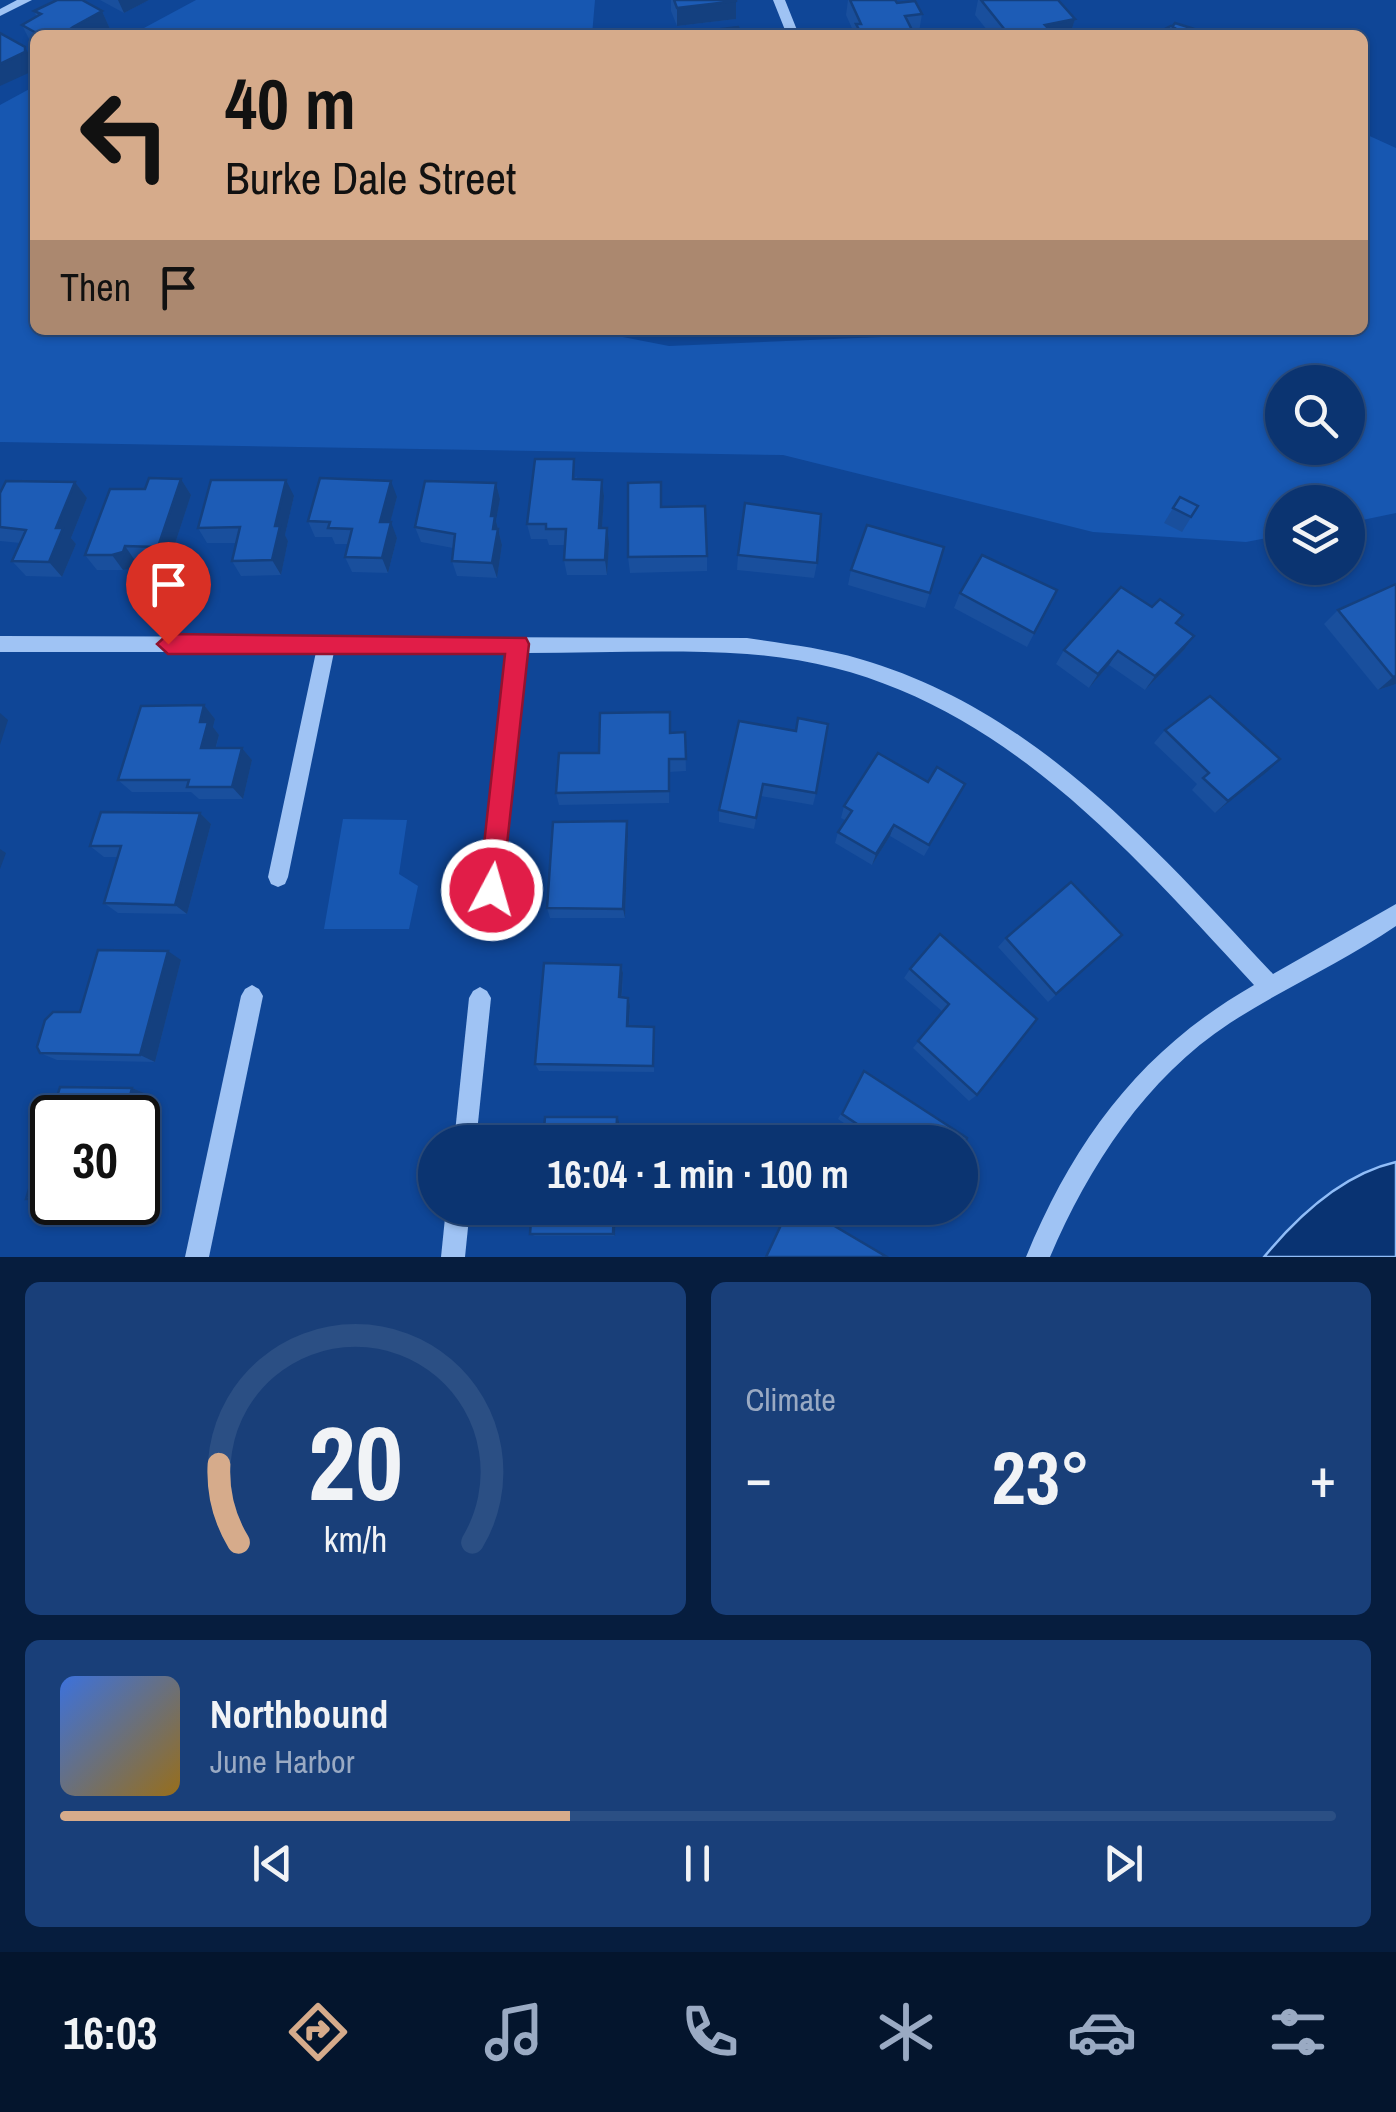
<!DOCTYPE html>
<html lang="en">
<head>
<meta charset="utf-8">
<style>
	body { margin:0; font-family:"Archivo Narrow",sans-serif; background:#193f79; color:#f1f3f6; height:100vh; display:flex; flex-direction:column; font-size:38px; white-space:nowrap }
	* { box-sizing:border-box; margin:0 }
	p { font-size:32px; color:#9aaac3 }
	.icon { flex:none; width:55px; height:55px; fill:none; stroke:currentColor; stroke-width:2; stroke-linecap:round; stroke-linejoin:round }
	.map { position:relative; height:1257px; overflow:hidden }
	.side { display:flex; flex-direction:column; gap:25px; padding:25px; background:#061d3e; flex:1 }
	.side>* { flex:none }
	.guide { position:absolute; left:30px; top:30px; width:1338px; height:305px; border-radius:15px; box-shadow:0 2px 8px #0004,0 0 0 2px #2b4f84; background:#d6ab8b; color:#111; overflow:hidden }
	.controls { position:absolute; left:1265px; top:365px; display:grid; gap:20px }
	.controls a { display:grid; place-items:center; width:100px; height:100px; border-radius:50%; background:#0b3471; box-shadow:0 2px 8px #0004,0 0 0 2px #2b4f84; font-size:50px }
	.speed { position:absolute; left:30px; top:1095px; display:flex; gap:20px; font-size:50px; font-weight:700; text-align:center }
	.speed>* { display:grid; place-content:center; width:130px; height:130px; border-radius:50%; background:#0b3471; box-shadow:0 2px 8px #0004,0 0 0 2px #2b4f84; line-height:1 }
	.speed .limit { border:5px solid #111; border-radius:15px; background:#fff; color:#111 }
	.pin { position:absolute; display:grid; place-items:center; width:85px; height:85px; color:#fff; margin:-102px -42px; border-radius:50% 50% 50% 0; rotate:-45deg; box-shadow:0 0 10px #0007 }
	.pin .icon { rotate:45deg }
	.me { position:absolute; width:110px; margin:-55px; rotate:6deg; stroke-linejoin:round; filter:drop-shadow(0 0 8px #0008) }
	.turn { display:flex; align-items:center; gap:35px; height:210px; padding:0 30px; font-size:45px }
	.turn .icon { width:130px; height:130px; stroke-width:2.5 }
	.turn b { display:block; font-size:70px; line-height:85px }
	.then { display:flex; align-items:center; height:95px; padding:0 30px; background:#0003; gap:20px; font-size:38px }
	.big { font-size:75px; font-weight:700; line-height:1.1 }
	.side .tile { flex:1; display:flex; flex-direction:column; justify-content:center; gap:15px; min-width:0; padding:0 35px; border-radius:15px; background:#193f79 }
	.side .dial { align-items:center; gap:0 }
	.dial svg { height:260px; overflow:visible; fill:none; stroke:#2b4f84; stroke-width:7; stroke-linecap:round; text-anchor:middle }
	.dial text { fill:#f1f3f6; stroke:none }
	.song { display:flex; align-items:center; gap:30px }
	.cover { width:120px; height:120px; border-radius:15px; background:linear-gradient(135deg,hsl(220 70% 55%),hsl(40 70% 35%)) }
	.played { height:10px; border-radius:5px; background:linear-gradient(90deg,#d6ab8b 40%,#2b4f84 40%) }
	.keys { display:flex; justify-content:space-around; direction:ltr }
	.heat { display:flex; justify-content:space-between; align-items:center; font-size:55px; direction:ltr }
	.side .tiles { flex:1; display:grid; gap:25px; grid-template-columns:1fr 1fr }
	.tile:last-child { grid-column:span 2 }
	.trip { position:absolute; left:418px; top:1125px; width:560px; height:100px; border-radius:50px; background:#0b3471; box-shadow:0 2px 8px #0004,0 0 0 2px #2b4f84; font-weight:700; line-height:100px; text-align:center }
	.tabs { display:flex; height:160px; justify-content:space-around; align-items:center; background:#04152d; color:#9aaac3 }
	.tabs .icon { width:70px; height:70px }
	.tabs .selected { color:#d6ab8b }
	.tabs b { font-size:45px; color:#f1f3f6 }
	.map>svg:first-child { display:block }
	.green { fill:#1757b1; fill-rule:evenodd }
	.water { fill:#093372; stroke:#90bdf8; stroke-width:2.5 }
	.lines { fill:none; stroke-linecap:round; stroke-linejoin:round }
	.minor { fill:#9fc3f4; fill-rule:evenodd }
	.wall { fill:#194f9d }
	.shaded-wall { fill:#14407f }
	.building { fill:#1d5cb6; stroke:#14407f; stroke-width:2.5 }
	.route { fill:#e11d48; stroke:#92132f; stroke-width:2.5 }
</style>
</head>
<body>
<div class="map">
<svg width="1396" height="1257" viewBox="0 0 1396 1257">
	<rect width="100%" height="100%" fill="#0f4697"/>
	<!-- green -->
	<g class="green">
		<polygon points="196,0 595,0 592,35 131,35"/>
		<path d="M35 86V330H587L669 346 1047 330H1362L1363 133 1396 148V513L1348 523V502H1282V535L1246 542 1093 532 783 455 0 442V105ZM1282 382H1348V448H1282Z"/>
		<polygon points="343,819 407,820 399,874 418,886 409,929 324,929"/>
	</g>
	<!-- water -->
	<path class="water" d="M1396 1162V1257H1264C1297 1217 1343 1174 1396 1162Z"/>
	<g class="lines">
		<!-- minor -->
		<g class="minor">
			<polygon points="17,0 32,0 0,16 0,9"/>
			<polygon points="773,0 785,0 799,35 787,35"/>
			<path d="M0 636 747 638C785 644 823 648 860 659 1034 709 1154 847 1273 974L1396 904V926C1343 962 1284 988 1230 1023 1146 1078 1089 1166 1050 1257H1026C1075 1138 1142 1049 1254 985 1111 830 972 669 747 654 674 649 599 653 526 653L502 890 499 897 492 900 485 897 482 890 508 653 334 652 288 877 285 884 278 887 271 884 268 877 316 652H0Z"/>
			<polygon points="252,985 259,989 263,996 209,1257 185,1257 241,996 245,989"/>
			<polygon points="480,987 487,991 491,998 476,1142 454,1142 469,998 473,991"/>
			<polygon points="446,1208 470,1208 465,1257 441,1257"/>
		</g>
	</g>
	<!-- wall -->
	<g class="wall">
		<polygon points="100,0 149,0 124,13"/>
		<polygon points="671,0 736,0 736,19 677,26 671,11"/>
		<polygon points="848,0 895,0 897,3 922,14 919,32 913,32 912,35 855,35 846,15"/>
		<polygon points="978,0 1058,0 1075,19 1070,35 991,35 975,15"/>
		<polygon points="34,11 102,11 110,29 98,35 35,35 35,45 31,43 22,25 37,17"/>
		<polygon points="577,476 576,480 602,480 604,496 602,528 609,544 607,575 567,575 564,560 565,545 549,545 547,539 531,539 527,524"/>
		<polygon points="181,479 191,495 169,562 136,562 134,568 123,570 97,570 85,555 145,489"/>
		<polygon points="75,482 87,498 71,538 76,544 62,577 26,576 12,561 20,543 0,541 0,493"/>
		<polygon points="496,483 500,499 496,521 502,545 497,578 457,576 452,561 453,548 421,542 415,527"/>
		<polygon points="294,496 285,535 288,541 281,575 241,576 232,561 236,543 207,543 198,528"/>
		<polygon points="397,497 390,522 397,538 388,573 352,572 345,557 348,544 335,544 332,537 315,537 308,521"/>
		<polygon points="1198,506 1182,532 1164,523 1173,508"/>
		<polygon points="662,507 707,556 707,571 630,573 628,557"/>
		<polygon points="944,547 925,608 848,585 851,570"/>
		<polygon points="738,555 817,563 814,578 737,570"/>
		<polygon points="1396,584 1396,684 1378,690 1324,624 1338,610"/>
		<polygon points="1057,590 1027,647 954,608 960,593"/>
		<polygon points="1152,607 1183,615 1177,624 1194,636 1184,650 1145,690 1109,665 1089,688 1056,664 1064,650"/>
		<polygon points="204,705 215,719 213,727 219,735 216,748 242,748 252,760 243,799 199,799 191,792 132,792 118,780"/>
		<polygon points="1165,730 1267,772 1215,813 1192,790 1197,784 1154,743"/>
		<polygon points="796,731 816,793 813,805 761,796 754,829 719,822 719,810"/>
		<polygon points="685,732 686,771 669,772 669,803 559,805 556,793 599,753 671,733"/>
		<polygon points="928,782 965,784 924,856 890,836 872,865 835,843 838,832 845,820 841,818 844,806"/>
		<polygon points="200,813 211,824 187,914 118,913 104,903 118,857 104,857 90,846"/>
		<polygon points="627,821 628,833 625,918 550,918 547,908"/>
		<polygon points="940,934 977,1095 969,1101 913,1048 943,1012 904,978 910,969"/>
		<polygon points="1122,935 1048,1002 998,947 1006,938"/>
		<polygon points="181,960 155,1062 57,1060 40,1053 80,1012"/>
		<polygon points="621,965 623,973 622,997 630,1006 629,1026 654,1027 654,1072 539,1071 535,1064"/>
		<polygon points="864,1071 960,1142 846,1142 853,1129 838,1119"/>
		<polygon points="60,1087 132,1088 147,1094 144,1108 148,1109 138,1152 138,1118 52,1118 52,1202 26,1199"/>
		<polygon points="616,1208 615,1236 535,1236 530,1234"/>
		<polygon points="879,1208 921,1208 917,1217 903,1224"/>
	</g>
	<!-- shaded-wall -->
	<g class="shaded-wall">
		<polygon points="118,0 149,0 124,13"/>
		<polygon points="736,1 736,19 677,26 677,8"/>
		<polygon points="102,11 110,29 98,35 62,35 73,27"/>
		<polygon points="1075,19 1070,35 1017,35 1045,25"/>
		<polygon points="25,47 35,65 35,70 0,86 0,64"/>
		<polygon points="181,479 191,495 169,562 158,547"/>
		<polygon points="286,480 294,496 285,535 288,541 281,575 272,560 275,526"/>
		<polygon points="602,480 604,496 601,544 599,528"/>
		<polygon points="391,481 397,497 386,538 380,522"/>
		<polygon points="75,482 87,498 71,538 76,544 62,577 49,562 56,528"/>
		<polygon points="496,483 500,499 496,521 502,545 497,578 492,563 491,516"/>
		<polygon points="391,522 397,538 388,573 382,558"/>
		<polygon points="607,528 609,544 607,575 605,560"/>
		<polygon points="125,546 136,562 134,568 123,570 112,555"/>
		<polygon points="1194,636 1184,650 1145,690 1155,676"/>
		<polygon points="1118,651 1109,665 1089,688 1098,674"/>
		<polygon points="1396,676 1396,684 1378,690 1393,677"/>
		<polygon points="204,705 215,719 213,727 219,735 212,761 201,748 200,722"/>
		<polygon points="0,713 8,720 0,745"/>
		<polygon points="242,748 252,760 243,799 232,787"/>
		<polygon points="1280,759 1267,772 1215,813 1228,801"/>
		<polygon points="200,813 211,824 187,914 175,905"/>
		<polygon points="627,821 628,833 625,918 623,909"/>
		<polygon points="894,825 890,836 872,865 876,854"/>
		<polygon points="0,849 6,853 0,869"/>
		<polygon points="168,951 181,960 155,1062 140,1055"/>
		<polygon points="621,965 623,973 621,1005 619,997"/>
		<polygon points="628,998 630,1006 628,1034 627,1026"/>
		<polygon points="132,1088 147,1094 144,1108 148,1109 138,1152 138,1118 130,1118 128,1104"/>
		<polygon points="617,1117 619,1122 618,1142 616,1142"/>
		<polygon points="614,1208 616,1208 615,1236 613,1234"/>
	</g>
	<!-- building -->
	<g class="building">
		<polygon points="57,0 82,0 102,11 73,27 62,35 40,35 22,25 41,14 34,11"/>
		<polygon points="674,0 736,0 736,1 677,8"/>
		<polygon points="850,0 895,0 897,3 915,1 922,14 905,16 913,32 881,35 862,35 856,24 861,24"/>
		<polygon points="981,0 1058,0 1075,19 1045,25 1049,29 1009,35"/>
		<polygon points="1175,23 1194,29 1189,35 1187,35 1172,27"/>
		<polygon points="1171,26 1187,35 1153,35"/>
		<polygon points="738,27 741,35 695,35 695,32"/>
		<polygon points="0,33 25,47 25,52 0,64"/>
		<polygon points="535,459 574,459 573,479 602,480 599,528 607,528 605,560 564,560 566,529 546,529 546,524 527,524"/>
		<polygon points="149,478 181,479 158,547 125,546 123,552 112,555 85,555 110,489 145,489"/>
		<polygon points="320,478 391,481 380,522 391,522 382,558 345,557 352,529 328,528 330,522 308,521"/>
		<polygon points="211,480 286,480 275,526 280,526 272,560 232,561 240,527 198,528"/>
		<polygon points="6,481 75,482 56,528 63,528 49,562 12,561 26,530 0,527 0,493"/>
		<polygon points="425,481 496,483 491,516 495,516 493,529 498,529 492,563 452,561 455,534 415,527"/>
		<polygon points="661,482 661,507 705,506 707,556 628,557 628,483"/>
		<polygon points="1180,497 1198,506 1191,517 1173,508"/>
		<polygon points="745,503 821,514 817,563 738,555"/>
		<polygon points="867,525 944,547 930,593 851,570"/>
		<polygon points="982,555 1057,590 1034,633 960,593"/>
		<polygon points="1396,584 1396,676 1393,677 1338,610"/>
		<polygon points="1121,587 1152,607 1160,599 1183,615 1176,623 1194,636 1155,676 1118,651 1098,674 1064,650"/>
		<polygon points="1210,696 1280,759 1228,801 1203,778 1209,773 1165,730"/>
		<polygon points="204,705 200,722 208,722 201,748 242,748 232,787 187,787 189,780 118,780 141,706"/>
		<polygon points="670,712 670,733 685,732 686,759 669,759 669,791 556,793 559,753 599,753 600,713"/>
		<polygon points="798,718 828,724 816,793 763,784 756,818 719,810 739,721 796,731"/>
		<polygon points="878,753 928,782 937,767 965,784 929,845 894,825 876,854 838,832 852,811 844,806"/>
		<polygon points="101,812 200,813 175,905 104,903 121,846 90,846"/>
		<polygon points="627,821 623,909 547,908 553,822"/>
		<polygon points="1071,882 1122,935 1056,994 1006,938"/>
		<polygon points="940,934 1037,1019 977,1095 918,1041 949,1004 910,969"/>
		<polygon points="98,950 168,951 140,1055 40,1053 37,1047 45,1020 53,1012 80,1012"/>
		<polygon points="544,963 621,965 619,997 628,998 627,1026 654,1027 653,1066 535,1064"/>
		<polygon points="864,1071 967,1138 960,1154 960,1142 848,1142 857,1124 842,1114"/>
		<polygon points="60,1087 132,1088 128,1104 134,1104 130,1118 52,1118 52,1199 26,1199"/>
		<polygon points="545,1117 617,1117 616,1142 537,1142 537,1141 543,1141"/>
		<polygon points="532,1208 614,1208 613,1234 530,1234"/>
		<polygon points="789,1208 804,1208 887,1257 766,1257"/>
		<polygon points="889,1208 921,1208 917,1217 913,1214 909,1221"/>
	</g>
	<!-- route -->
	<polygon class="route" points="168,634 526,638 529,644 501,899 492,902 483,899 479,890 505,654 168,654 157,644"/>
</svg>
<div class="controls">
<a><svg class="icon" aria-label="search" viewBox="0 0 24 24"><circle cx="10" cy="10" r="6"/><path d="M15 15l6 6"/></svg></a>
<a><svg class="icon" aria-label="layers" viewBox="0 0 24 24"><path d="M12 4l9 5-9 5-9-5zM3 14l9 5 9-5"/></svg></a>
</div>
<div class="speed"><div class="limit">30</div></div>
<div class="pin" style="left:168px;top:644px;background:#d93025"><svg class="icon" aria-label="arrive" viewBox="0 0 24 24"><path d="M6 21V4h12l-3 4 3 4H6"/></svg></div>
<svg class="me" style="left:492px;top:890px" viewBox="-20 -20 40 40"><circle r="17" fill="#e11d48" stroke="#fff" stroke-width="3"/><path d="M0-11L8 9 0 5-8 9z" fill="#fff"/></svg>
<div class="trip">16:04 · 1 min · 100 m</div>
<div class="guide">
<div class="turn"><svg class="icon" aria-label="left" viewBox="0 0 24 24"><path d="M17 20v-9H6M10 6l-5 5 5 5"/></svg><div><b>40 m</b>Burke Dale Street</div></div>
<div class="then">Then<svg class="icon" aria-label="arrive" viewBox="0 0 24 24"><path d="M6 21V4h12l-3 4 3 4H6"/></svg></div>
</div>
</div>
<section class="side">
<div class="tiles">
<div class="tile dial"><svg viewBox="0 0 100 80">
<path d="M14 69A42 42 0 1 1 86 69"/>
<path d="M14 69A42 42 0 0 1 8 45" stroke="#d6ab8b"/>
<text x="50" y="56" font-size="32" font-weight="700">20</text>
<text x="50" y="72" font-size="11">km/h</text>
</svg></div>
<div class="tile"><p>Climate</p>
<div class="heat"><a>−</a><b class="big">23°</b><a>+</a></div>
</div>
<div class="tile">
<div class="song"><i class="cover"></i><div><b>Northbound</b><p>June Harbor</p></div></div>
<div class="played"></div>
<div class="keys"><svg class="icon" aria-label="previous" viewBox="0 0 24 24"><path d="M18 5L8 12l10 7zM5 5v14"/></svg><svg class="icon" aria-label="pause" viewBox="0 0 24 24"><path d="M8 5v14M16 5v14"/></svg><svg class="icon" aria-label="next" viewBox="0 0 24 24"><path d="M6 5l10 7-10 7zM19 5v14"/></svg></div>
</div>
</div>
</section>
<nav class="tabs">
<b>16:03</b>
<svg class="icon selected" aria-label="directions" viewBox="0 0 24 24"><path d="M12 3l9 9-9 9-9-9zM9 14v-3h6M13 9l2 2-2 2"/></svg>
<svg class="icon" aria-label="music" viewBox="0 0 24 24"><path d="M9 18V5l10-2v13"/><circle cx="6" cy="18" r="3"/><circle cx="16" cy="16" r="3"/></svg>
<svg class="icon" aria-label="phone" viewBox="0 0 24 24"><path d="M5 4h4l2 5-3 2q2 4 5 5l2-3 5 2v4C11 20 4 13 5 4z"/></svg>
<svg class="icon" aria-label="climate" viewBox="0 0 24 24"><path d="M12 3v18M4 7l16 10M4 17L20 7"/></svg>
<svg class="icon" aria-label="car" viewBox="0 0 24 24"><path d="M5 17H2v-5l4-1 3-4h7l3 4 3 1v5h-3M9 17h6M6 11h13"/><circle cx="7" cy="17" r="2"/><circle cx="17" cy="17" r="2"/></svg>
<svg class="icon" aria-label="filters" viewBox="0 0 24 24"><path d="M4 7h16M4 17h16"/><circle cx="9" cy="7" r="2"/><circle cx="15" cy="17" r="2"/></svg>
</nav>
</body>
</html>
